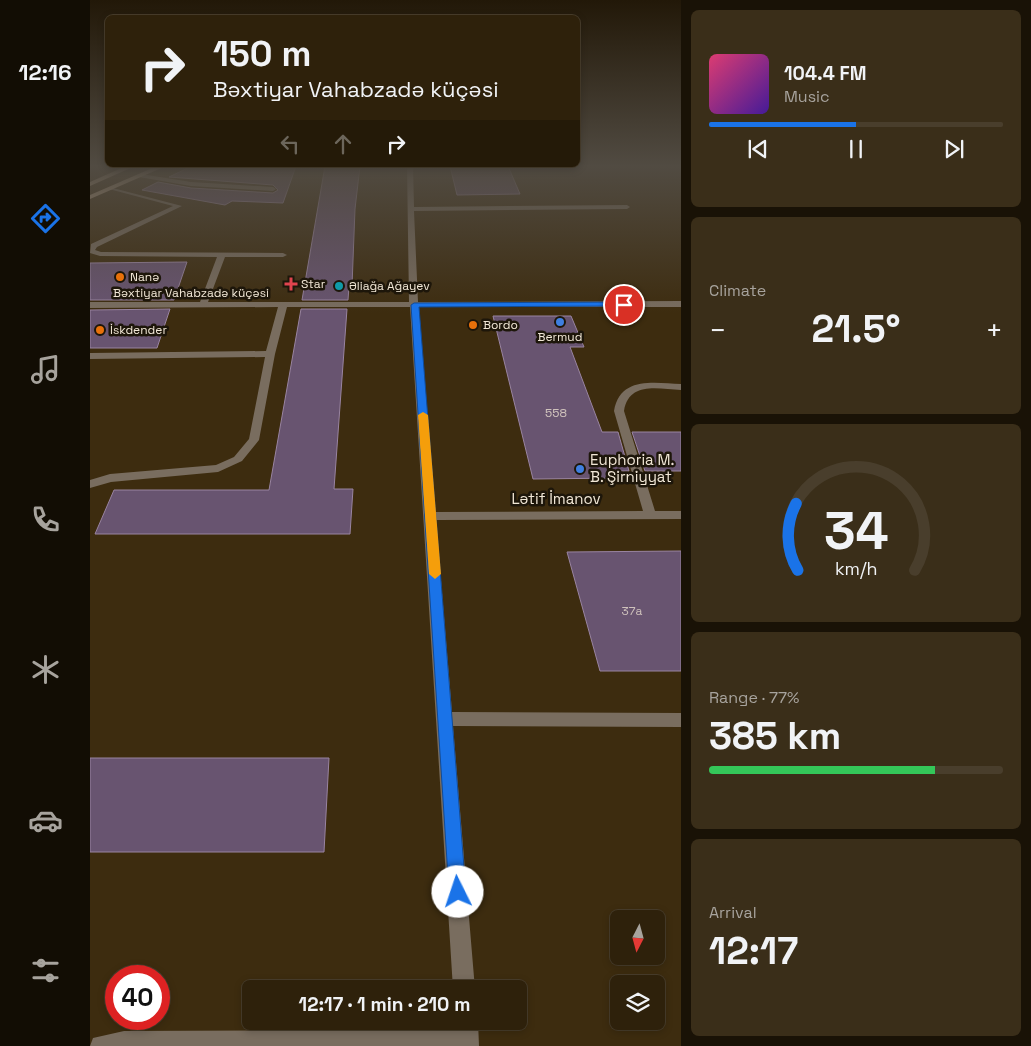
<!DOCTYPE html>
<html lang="en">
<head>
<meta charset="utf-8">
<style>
	body { margin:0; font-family:"Space Grotesk",sans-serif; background:#3a2e19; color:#f1f3f6; height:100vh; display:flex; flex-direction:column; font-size:19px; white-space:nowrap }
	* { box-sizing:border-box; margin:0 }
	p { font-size:16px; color:#a7a39d }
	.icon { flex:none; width:28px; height:28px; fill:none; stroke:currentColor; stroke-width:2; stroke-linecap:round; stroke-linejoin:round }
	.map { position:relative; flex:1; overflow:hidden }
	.drawer { display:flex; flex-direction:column; gap:10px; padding:10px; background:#191206; width:350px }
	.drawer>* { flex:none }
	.hud { position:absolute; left:15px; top:15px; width:475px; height:152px; border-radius:8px; box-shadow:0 2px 8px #0003,0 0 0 1px #493e2c; background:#2e210b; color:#f1f3f6; overflow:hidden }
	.needle { width:32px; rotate:186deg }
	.buttons { position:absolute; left:520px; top:910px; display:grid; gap:10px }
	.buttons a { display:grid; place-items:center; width:55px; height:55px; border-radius:8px; background:#2e210b; box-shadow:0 2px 8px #0003,0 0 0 1px #493e2c; font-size:25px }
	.speed { position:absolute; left:15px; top:965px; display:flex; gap:10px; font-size:25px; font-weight:700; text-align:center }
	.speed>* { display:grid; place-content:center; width:65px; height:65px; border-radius:50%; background:#2e210b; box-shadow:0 2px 8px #0003,0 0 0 1px #493e2c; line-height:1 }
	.speed .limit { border:8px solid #d22; background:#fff; color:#111 }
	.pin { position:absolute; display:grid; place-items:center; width:42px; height:42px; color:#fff; margin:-21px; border:2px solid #fff; border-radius:50%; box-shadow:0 1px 5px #0007 }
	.me { position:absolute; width:55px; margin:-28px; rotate:356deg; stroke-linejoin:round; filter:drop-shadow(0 0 4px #0008) }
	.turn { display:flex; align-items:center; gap:18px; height:105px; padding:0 25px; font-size:22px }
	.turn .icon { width:65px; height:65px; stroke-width:2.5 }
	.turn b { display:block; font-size:35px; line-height:42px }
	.lanes { display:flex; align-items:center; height:48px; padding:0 25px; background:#0003; justify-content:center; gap:25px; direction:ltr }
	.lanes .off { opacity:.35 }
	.big { font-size:38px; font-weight:700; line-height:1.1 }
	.drawer .tile { flex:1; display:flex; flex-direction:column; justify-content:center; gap:8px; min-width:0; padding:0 18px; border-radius:8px; background:#3a2e19 }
	.drawer .dial { align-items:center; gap:0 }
	.dial svg { height:130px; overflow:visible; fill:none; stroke:#493e2c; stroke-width:7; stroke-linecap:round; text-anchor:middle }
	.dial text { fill:#f1f3f6; stroke:none }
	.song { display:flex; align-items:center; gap:15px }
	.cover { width:60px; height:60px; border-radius:8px; background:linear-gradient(135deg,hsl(340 70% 55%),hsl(260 70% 35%)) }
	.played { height:5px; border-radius:2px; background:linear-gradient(90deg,#1a73e8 50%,#493e2c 50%) }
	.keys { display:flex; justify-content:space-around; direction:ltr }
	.heat { display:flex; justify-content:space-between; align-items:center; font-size:28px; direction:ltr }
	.charge { height:8px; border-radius:4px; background:linear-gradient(90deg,#34c759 77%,#493e2c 0) }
	.trip { position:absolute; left:152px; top:980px; width:285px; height:50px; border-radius:8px; background:#2e210b; box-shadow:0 2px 8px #0003,0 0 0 1px #493e2c; font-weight:700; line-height:50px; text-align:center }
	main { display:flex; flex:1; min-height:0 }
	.tabs { display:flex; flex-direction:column; width:90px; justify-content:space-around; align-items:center; background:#120d04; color:#a7a39d }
	.tabs .icon { width:35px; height:35px }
	.tabs .active { color:#1a73e8 }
	.tabs b { font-size:22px; color:#f1f3f6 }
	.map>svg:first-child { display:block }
	.building { fill:#685470; stroke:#9984a1 }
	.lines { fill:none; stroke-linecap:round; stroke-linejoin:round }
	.minor { fill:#796d5f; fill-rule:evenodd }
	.major { fill:#c2aa8d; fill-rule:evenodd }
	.route { fill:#1a73e8; stroke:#114b97 }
	.slow { fill:#f59e0b }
	.food-dot { fill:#e8710a; stroke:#1d160a; stroke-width:2 }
	.health-dot { fill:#e0444e; stroke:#1d160a; stroke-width:2 }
	.culture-dot { fill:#0f9aa8; stroke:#1d160a; stroke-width:2 }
	.shop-dot { fill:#3f7fe0; stroke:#1d160a; stroke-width:2 }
	.labels { text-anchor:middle; stroke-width:5; stroke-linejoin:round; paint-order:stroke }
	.far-poi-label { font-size:12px; fill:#f1e7d6; stroke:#1d160a; text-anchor:start }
	.far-street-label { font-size:12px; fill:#f1e7d6; stroke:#1d160a }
	.number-label { font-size:12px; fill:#cfc2bc }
	.poi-label { font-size:15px; fill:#f1e7d6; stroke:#1d160a; text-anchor:start }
	.street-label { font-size:15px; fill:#f1e7d6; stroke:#1d160a }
</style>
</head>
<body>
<main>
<nav class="tabs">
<b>12:16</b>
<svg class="icon active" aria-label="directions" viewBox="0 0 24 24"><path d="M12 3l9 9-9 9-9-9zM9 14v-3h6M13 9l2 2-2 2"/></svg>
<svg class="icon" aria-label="music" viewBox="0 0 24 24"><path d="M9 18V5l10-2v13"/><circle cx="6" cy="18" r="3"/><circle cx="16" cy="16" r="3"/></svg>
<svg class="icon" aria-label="phone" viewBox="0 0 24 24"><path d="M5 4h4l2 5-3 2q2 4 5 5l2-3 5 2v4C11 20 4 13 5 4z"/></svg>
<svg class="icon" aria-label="climate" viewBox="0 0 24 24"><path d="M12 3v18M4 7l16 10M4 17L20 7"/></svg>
<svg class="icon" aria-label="car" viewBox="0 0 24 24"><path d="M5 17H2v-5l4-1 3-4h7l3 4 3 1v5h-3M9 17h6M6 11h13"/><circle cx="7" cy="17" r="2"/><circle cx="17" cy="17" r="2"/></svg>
<svg class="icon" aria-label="filters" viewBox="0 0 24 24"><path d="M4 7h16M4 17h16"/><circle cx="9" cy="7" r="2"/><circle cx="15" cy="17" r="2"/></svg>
</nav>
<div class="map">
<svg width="591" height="1046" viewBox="0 0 591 1046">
	<rect width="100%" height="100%" fill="#3d2c0f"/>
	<!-- building -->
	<g class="building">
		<polygon points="102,166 206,166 193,203 142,201 135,205 52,190 68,182 101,188 183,193 188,190 183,185 79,177"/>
		<polygon points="235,166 270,166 265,209 262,286 259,286 258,300 212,300"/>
		<polygon points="360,166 418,166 430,194 367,195"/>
		<polygon points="97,262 84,300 0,300 0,263"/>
		<polygon points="80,309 67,348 0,348 0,310"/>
		<polygon points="211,309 257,309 244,489 263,489 260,534 5,534 24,490 179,490"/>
		<polygon points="403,316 481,316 494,347 480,347 512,432 528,432 539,471 527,471 530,478 443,479"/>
		<polygon points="542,432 591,432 591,471 555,471"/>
		<polygon points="591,551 591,671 510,671 477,552"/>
		<polygon points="0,758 239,758 234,852 0,852"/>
	</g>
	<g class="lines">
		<!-- minor -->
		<g class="minor">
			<path d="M317 166H323L324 207 537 205 540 207 537 209 324 211 328 302 591 301V307H328L345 512 553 511 524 411C530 376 564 383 591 384V390C568 389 539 381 534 411L565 511H591V519L346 520 362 712 591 713V727L363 726 385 989H363L320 307H197L185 354 169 440 152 461 128 472 21 482 0 488V480L20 474 126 465 144 457 159 439 175 357 0 359V353L176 351 188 307 0 308V302H110L127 257 10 256 0 253 1 244 83 206 19 189V187L92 206 7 247 5 250 11 252 193 253 197 255 193 257H135L118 302H319Z"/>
			<polygon points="51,174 101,182 183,187 186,189 183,191 101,186 49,177"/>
			<polygon points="366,1021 388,1021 389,1046 0,1046 3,1038 34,1031 366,1030"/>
		</g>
		<!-- major -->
		<g class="major">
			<polygon points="36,166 45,166 0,186 0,182"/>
			<polygon points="67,166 76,166 0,199 0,195"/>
		</g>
	</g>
	<!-- sky -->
	<linearGradient id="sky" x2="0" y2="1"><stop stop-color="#221808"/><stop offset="0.53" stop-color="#514b42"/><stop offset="1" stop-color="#514b42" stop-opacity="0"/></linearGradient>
	<rect width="591" height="313" fill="url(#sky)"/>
	<!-- route -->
	<polygon class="route" points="534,302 537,305 536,306 329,307 376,892 374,899 368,901 361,899 359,892 321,305 324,303"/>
	<!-- slow -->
	<polygon class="slow" points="333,412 338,415 351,574 345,579 339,574 328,415"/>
	<!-- markers -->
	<g class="food-dot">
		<circle cx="30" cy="277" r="5"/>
		<circle cx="383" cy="325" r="5"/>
		<circle cx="10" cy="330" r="5"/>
	</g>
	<path class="health-dot" d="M198.5 276.5h5v5h5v5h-5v5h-5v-5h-5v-5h5z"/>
	<circle class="culture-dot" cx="249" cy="286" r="5"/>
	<g class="shop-dot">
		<circle cx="470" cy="322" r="5"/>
		<circle cx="490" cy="469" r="5"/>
	</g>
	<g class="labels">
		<!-- far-poi labels -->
		<g class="far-poi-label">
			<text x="40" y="281">Nanə</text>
			<text x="211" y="288">Star</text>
			<text x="259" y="290">Əliağa Ağayev</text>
			<text x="393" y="329">Bordo</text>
			<text x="20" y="334">İskdender</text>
			<text x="470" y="341" text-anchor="middle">Bermud</text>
		</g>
		<!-- far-street labels -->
		<g class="far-street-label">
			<text x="101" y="297">Bəxtiyar Vahabzadə küçəsi</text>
		</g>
		<!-- number labels -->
		<g class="number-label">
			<text x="466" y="417">558</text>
			<text x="542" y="615">37a</text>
		</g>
		<!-- poi labels -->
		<g class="poi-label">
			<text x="500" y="465">Euphoria M.<tspan x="500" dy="17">B. Şirniyyat</tspan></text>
		</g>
		<!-- street labels -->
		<g class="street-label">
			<text x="466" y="504">Lətif İmanov</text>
		</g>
	</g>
</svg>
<div class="buttons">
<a><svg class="needle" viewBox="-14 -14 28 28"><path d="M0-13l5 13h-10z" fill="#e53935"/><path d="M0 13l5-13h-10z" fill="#a7a39d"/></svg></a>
<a><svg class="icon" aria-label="layers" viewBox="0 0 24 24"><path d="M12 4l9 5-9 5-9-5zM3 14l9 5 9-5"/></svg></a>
</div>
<div class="speed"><div class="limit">40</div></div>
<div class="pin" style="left:534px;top:305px;background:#d93025"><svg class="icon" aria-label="arrive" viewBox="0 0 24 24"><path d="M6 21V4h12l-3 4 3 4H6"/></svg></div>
<svg class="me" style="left:368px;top:892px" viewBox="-20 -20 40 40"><circle r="19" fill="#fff"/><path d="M0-13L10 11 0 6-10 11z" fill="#1a73e8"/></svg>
<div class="trip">12:17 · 1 min · 210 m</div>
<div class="hud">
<div class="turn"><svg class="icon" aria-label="right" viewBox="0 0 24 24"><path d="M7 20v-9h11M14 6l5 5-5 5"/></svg><div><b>150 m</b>Bəxtiyar Vahabzadə küçəsi</div></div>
<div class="lanes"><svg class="icon off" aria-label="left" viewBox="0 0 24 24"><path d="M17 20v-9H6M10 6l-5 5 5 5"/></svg><svg class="icon off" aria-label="ahead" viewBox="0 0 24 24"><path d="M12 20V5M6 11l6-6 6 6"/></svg><svg class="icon" aria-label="right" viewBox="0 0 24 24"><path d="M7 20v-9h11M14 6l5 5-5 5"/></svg></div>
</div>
</div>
<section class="drawer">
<div class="tile">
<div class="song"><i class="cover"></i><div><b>104.4 FM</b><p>Music</p></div></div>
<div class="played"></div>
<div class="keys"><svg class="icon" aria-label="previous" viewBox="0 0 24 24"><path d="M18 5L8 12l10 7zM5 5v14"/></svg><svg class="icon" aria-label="pause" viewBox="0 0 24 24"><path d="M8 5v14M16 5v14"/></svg><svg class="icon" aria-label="next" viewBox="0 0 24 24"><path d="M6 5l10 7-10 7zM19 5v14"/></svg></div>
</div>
<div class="tile"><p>Climate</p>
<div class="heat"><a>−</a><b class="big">21.5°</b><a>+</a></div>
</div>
<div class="tile dial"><svg viewBox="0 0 100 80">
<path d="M14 69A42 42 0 1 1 86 69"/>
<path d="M14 69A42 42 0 0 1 13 28" stroke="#1a73e8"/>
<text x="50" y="56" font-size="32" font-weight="700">34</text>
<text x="50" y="72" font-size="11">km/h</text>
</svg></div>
<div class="tile"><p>Range · 77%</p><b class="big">385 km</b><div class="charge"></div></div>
<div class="tile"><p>Arrival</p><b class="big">12:17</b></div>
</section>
</main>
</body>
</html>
